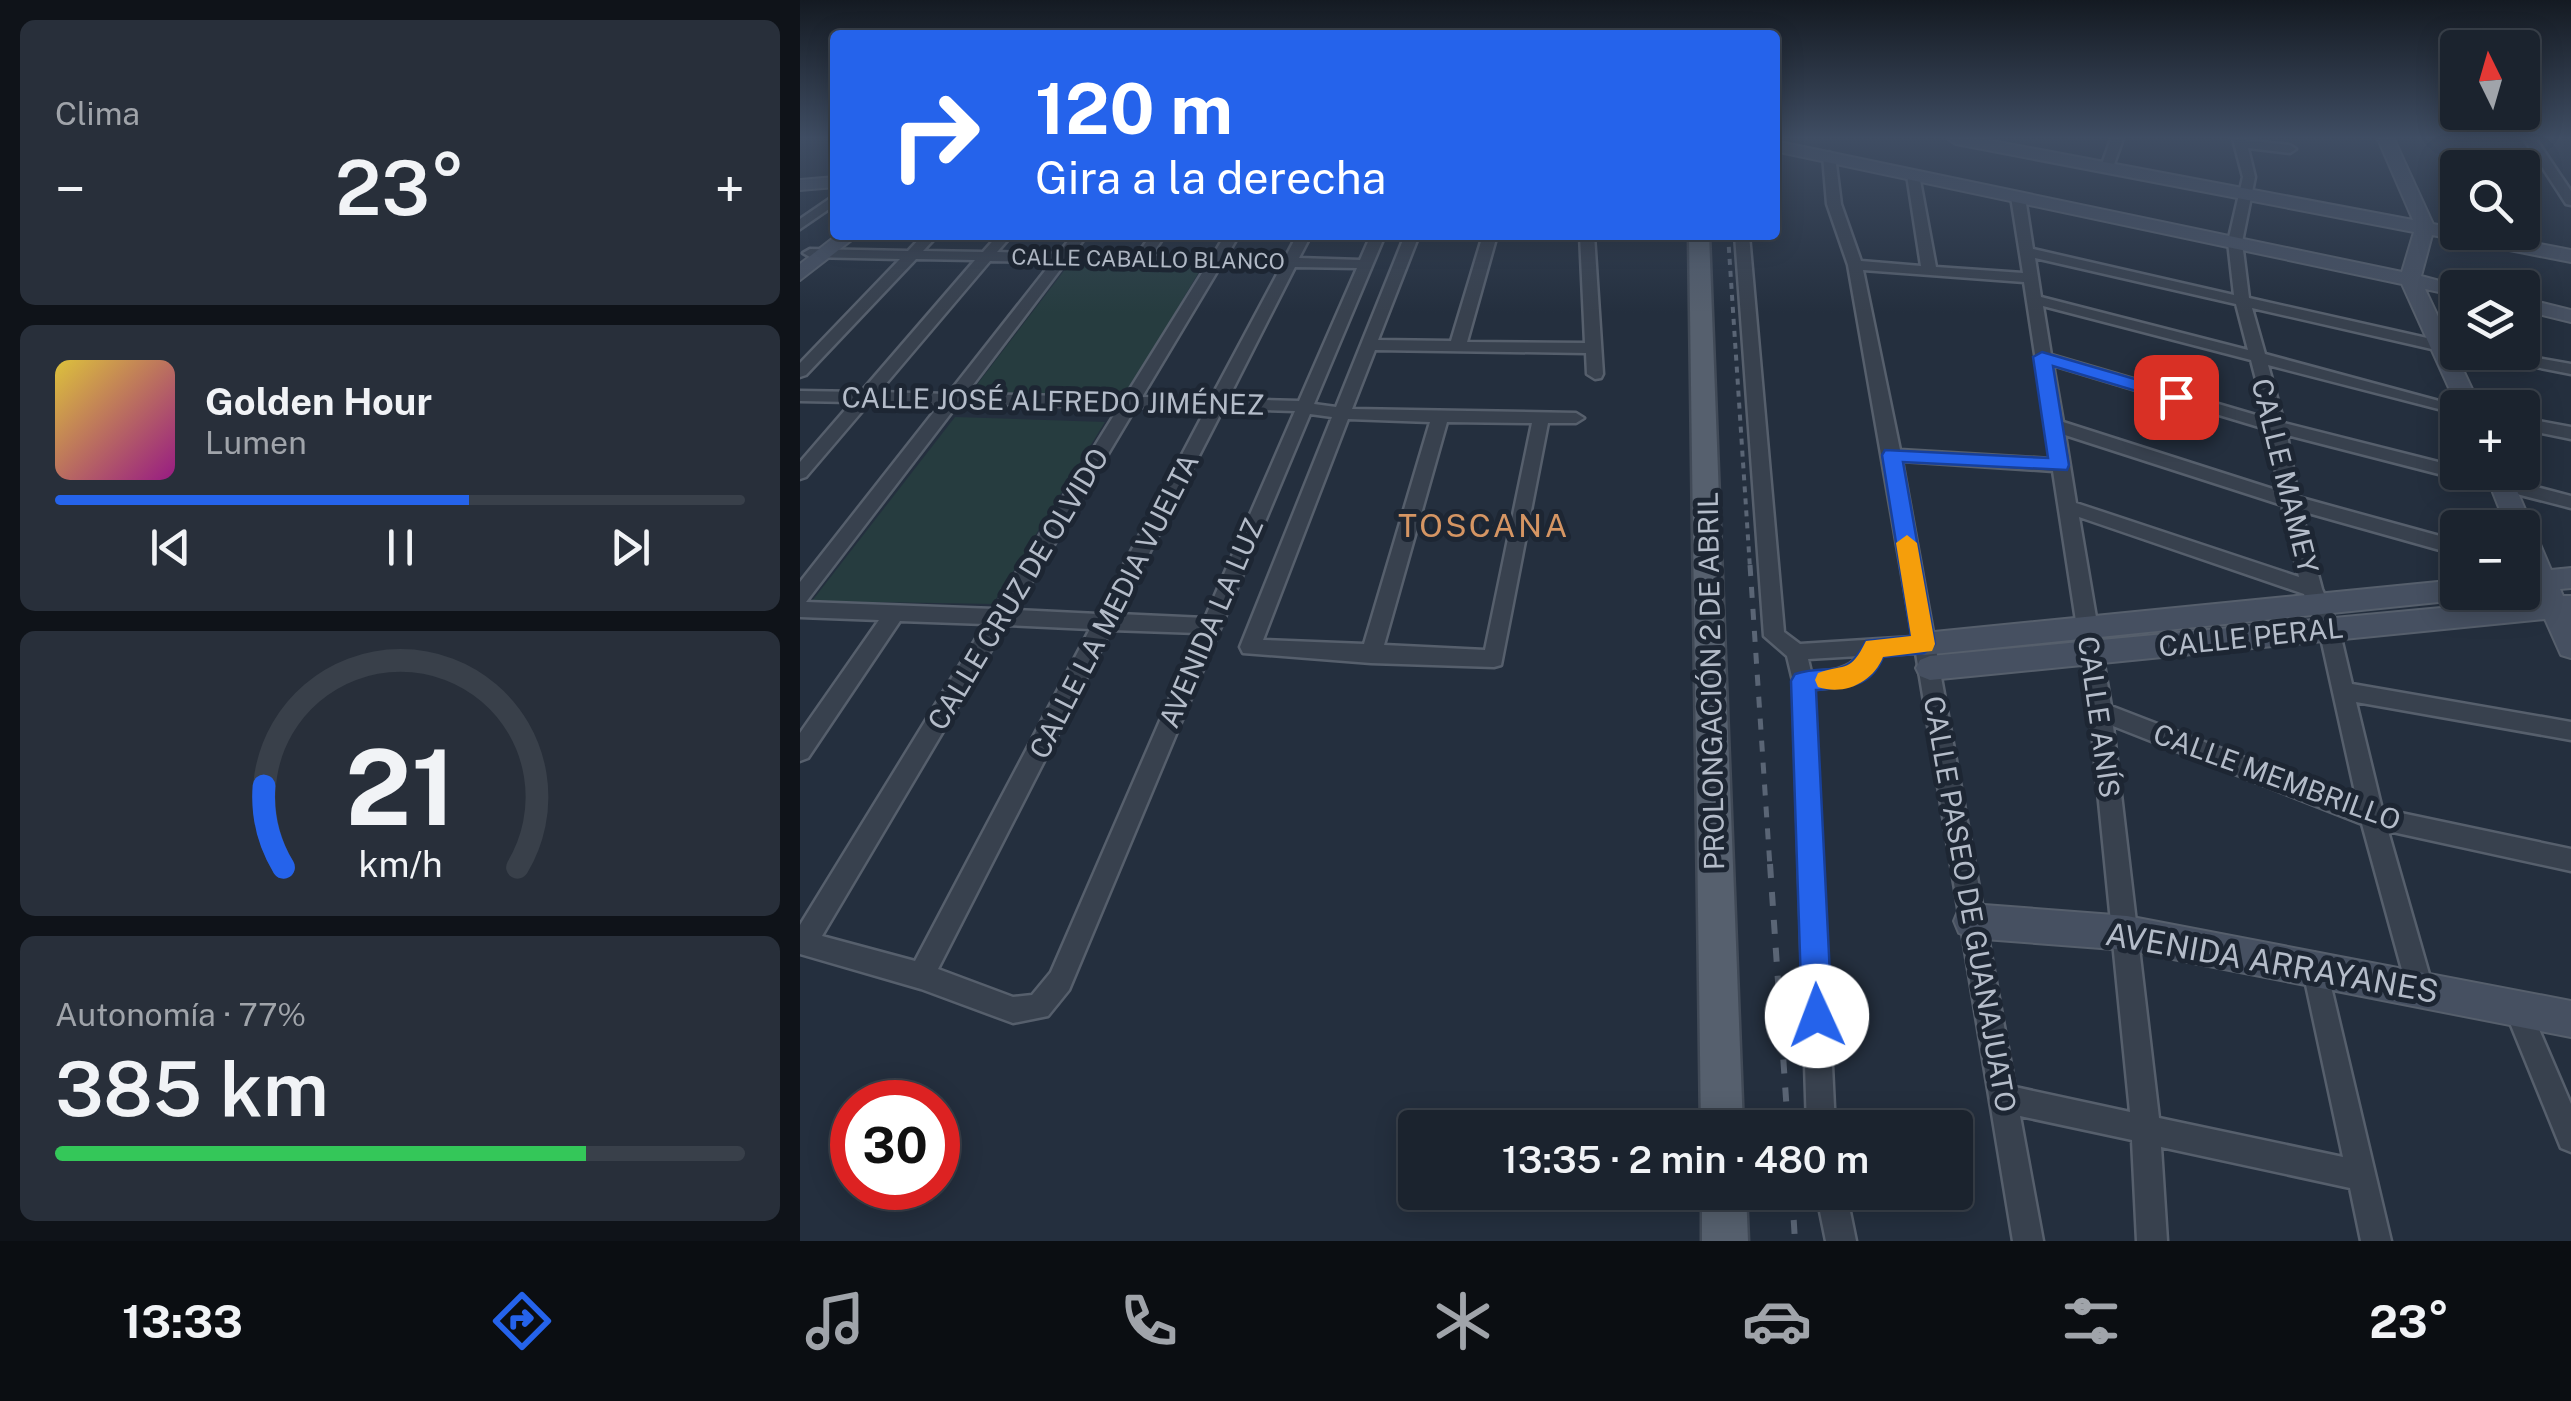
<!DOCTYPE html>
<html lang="es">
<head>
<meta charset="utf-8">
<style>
	body { margin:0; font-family:"Public Sans",sans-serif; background:#282f3a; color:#f1f3f6; height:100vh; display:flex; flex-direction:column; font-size:38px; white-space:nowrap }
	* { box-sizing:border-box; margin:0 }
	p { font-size:32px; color:#a0a4aa }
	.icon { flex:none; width:55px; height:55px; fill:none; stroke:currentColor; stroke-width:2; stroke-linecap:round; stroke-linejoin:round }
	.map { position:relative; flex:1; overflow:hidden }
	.side { display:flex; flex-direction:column; gap:20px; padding:20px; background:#0f1319; width:800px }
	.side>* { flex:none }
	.banner { position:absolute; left:30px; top:30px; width:950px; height:210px; border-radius:10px; box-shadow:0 5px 25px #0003,0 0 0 2px #39404a; background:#2563eb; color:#fff; overflow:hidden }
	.needle { width:65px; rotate:355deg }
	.controls { position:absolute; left:1640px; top:30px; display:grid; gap:20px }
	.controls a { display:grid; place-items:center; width:100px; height:100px; border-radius:10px; background:#1b232e; box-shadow:0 5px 25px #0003,0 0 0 2px #39404a; font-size:50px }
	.speed { position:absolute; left:30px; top:1080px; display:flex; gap:20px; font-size:50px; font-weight:700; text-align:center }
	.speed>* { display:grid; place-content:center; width:130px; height:130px; border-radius:50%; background:#1b232e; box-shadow:0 5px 25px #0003,0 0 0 2px #39404a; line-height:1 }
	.speed .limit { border:15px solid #d22; background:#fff; color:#111 }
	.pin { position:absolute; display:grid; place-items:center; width:85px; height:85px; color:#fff; margin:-42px; border-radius:20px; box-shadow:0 5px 15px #0006 }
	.me { position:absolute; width:110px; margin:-55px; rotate:358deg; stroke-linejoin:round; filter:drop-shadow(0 0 8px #0008) }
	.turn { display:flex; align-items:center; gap:35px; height:210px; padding:0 40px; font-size:45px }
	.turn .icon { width:130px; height:130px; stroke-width:2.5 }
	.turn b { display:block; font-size:70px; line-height:85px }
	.big { font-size:75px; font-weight:600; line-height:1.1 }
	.side .card { flex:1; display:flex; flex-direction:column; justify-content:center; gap:15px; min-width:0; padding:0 35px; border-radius:15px; background:#282f3a }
	.side .dial { align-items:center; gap:0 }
	.dial svg { height:260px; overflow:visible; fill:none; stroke:#39404a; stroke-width:7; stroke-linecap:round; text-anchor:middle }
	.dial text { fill:#f1f3f6; stroke:none }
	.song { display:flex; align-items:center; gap:30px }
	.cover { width:120px; height:120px; border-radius:15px; background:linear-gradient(135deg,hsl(50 70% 55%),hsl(310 70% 35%)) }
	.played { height:10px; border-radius:5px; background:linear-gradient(90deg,#2563eb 60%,#39404a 60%) }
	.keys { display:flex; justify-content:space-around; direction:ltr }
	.heat { display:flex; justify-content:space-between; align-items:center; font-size:55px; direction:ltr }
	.charge { height:15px; border-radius:8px; background:linear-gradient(90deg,#34c759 77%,#39404a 0) }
	.trip { position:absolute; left:598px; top:1110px; width:575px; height:100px; border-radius:10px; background:#1b232e; box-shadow:0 5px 25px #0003,0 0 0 2px #39404a; font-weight:600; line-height:100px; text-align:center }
	.menu { display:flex; height:160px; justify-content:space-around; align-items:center; background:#0b0e12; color:#a0a4aa }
	.menu .icon { width:70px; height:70px }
	.menu .on { color:#2563eb }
	.menu b { font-size:45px; color:#f1f3f6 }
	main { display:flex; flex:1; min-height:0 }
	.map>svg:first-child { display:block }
	.green { fill:#263c3f }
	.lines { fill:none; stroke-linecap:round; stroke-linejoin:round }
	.street-casing { stroke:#565f6c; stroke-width:5 }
	.secondary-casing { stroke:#565f6c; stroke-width:4 }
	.primary-casing { stroke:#414a57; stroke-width:5 }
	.street { fill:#38414e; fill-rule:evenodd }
	.secondary { fill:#465061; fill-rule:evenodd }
	.primary { fill:#56606e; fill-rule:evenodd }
	.rail-far2 { stroke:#5a6575; stroke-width:4; stroke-dasharray:6 6; stroke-linecap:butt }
	.rail-far1 { stroke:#5a6575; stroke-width:5; stroke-dasharray:11 11; stroke-linecap:butt }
	.rail { stroke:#5a6575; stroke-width:6; stroke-dasharray:14 14; stroke-linecap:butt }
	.route { fill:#2563eb; stroke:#184099; stroke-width:2.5 }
	.slow { fill:#f59e0b }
	.labels { text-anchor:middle; stroke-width:10; stroke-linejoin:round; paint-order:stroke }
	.far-street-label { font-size:22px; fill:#b4bcc9; stroke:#1d2633 }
	.street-label { font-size:28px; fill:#b4bcc9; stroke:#1d2633 }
	.quarter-label { font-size:32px; letter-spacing:2.5px; fill:#d59563; stroke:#1d2633 }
	.near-street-label { font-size:32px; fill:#b4bcc9; stroke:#1d2633 }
</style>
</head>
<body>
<main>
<section class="side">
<div class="card"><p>Clima</p>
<div class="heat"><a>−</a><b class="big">23°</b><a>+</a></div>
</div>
<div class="card">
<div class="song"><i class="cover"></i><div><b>Golden Hour</b><p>Lumen</p></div></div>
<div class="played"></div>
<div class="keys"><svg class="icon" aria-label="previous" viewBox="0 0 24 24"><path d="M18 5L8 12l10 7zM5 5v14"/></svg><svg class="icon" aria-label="pause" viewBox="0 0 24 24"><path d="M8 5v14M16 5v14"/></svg><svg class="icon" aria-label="next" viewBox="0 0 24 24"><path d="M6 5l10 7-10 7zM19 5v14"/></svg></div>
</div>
<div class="card dial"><svg viewBox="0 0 100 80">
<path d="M14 69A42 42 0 1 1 86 69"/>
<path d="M14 69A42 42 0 0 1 8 44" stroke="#2563eb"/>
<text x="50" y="56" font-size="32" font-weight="700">21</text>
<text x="50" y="72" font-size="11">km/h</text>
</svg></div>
<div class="card"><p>Autonomía · 77%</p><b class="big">385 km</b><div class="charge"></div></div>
</section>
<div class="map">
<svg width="1771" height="1241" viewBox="0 0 1771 1241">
	<rect width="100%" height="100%" fill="#242f3e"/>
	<!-- green -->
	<g class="green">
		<polygon points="270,263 403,265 326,396 169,395"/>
		<polygon points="155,417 305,422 193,604 12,601"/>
	</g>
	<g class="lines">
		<defs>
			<g id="street">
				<polygon points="1311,139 1323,139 1313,167 1307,171 1301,167"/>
				<path d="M1433 139 1490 145 1496 149 1490 153 1448 148 1455 177 1442 242 1449 298 1658 345V352H1702L1771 364V374L1664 353 1658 355 1452 308 1465 354 1665 408H1658V414L1468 365 1484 423 1658 467V472H1679L1771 496V508L1487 435 1498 497 1658 541V553L1654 554 1501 511 1522 589 1539 629 1552 684 1771 722V740L1556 702 1582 809 1771 849V871L1588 831 1633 988 1629 997 1620 1001 1611 997 1607 988 1562 824 1313 726 1359 1118 1543 1157 1502 966 1506 957 1515 953 1524 957 1591 1241H1561L1550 1188 1361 1147 1367 1241H1337L1332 1140 1220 1116 1243 1241H1213L1116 653 1081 655C1067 683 1043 687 1014 689L1035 1128H1007L993 681 987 656 964 636 935 235H949L984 632 1000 644 1113 637 1048 265 1027 204 1023 156 1029 152 1035 156 1041 204 1061 261 1121 266 1107 175 1113 171 1119 175 1136 267 1223 273 1211 197 1218 193 1225 197 1233 249 1434 295 1428 242 1443 177ZM1235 258 1436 304 1448 350 1241 297ZM1063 270 1224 282 1251 459 1100 450ZM1243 306 1451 360 1466 418 1251 355ZM1253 365 1469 430 1479 491 1263 422ZM1265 435 1482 505 1499 577 1276 503ZM1102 461 1253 471 1290 712 1330 1112 1215 1087ZM1279 517 1504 594 1519 629 1557 801 1311 706ZM1059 656C1046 671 1030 671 1011 672L1008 659Z"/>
				<polygon points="1724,139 1736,139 1771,191 1771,205 1766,204"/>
				<polygon points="35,195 35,205 0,229 0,219"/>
				<path d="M123 235H138L123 251 183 252 198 235H212L197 252 258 254 273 235H287L273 254 337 255 351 235H365L351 256 412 257 425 235H439L426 257 485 258 497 235H511L499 258 560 260 571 235H585L514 404 536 407 605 235H619L578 340 651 341 683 235H697L667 342 785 343 780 235H794L803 374 801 378 795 379 787 374 786 353 575 350 552 409 776 413 784 418 776 423H748L701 665 694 667 571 663 443 653 440 647 532 417 510 414 269 990 248 1016 213 1023 121 989 0 954V925L185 624 100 621 8 758 0 761V733L79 620 0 617V582L140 404 70 402 6 477 0 479V462L52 402 0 401V391L61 392 175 260 116 259 6 375 0 377V363L100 259 10 257 3 253 10 249 108 251ZM190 261 252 262 148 394 79 392ZM266 262 407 265 325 397 166 394ZM421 265 481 267 411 398 342 397ZM495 267 557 268 499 401 428 399ZM158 404 319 407 194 609 6 602ZM336 407 406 409 298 614 215 610ZM423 409 495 411 405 618 318 614ZM548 419 630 422 564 644 463 640ZM647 422 732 423 685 650 584 645ZM206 625 290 629 115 961 22 936ZM311 630 398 633 251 972 232 995 213 997 138 969Z"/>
				<polygon points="1722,418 1771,427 1771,439 1722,429"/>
				<polygon points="1717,995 1726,999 1771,1104 1771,1152 1761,1148 1704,1008 1708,999"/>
				<polygon points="1016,1192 1046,1192 1056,1241 1026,1241"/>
			</g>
			<g id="secondary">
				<polygon points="1148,139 1182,139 1613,220 1578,139 1594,139 1633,224 1658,229 1658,232 1677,232 1771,250 1771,262 1632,235 1621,276 1666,288 1658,288 1658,296 1625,289 1681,408 1658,408 1602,284 975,151 975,141 1602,272 1614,232 1156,144"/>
				<polygon points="35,177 35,187 0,190 0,180"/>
				<polygon points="37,235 58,235 0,280 0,264"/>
				<polygon points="1722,298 1771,310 1771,322 1722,310"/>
				<polygon points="1685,472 1709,472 1751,570 1771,568 1771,588 1760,589 1763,596 1771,596 1771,658 1761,655 1745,619 1130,680 1120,676 1116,668 1120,660 1130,656 1737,599 1734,592 1722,593 1720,592 1722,573 1726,573 1722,528 1707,528"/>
				<polygon points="1658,580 1658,592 1670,592 1658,600 1124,655 1114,652 1110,644 1114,636 1124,633"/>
				<polygon points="1171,904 1327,916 1771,1001 1771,1037 1327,950 1171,938 1159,933 1154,921 1159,909"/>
			</g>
			<g id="primary">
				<polygon points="889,235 909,235 943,1128 901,1128"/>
				<polygon points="902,1192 946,1192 948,1241 902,1241"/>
			</g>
		</defs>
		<!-- street casing -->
		<use href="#street" class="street-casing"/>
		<!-- secondary casing -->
		<use href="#secondary" class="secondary-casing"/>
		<!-- primary casing -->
		<use href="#primary" class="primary-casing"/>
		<!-- street -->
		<use href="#street" class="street"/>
		<!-- secondary -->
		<use href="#secondary" class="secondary"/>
		<!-- primary -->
		<use href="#primary" class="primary"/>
		<!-- rail-far2 -->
		<polyline class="rail-far2" points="928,235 950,568"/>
		<!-- rail-far1 -->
		<polyline class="rail-far1" points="950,565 970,867"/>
		<!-- rail -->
		<g class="rail">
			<polyline points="970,864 988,1128"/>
			<polyline points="992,1192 995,1241"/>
		</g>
	</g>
	<!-- sky -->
	<linearGradient id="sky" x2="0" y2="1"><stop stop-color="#141a22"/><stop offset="0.44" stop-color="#3f4d63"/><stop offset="1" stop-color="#3f4d63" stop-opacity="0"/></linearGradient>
	<rect width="1771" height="313" fill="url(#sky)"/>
	<!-- route -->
	<path class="route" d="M1242 352 1383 393 1386 397 1376 403 1253 366 1269 465 1267 470 1103 462 1135 644 1124 653 1083 657C1071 688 1045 688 1016 690L1032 1016 1027 1027 1017 1031 1006 1027 1002 1016 991 681 995 674C1031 662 1045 683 1066 641L1111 636 1082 455 1085 450 1248 458 1233 357Z"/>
	<!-- slow -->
	<path class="slow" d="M1107 535 1117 543 1135 644 1132 651 1083 657C1073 682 1045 696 1018 687L1015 680 1018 673C1048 663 1050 673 1066 641L1111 636 1096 543Z"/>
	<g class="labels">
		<!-- far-street labels -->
		<g class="far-street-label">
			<text transform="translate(348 259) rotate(1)" y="8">CALLE CABALLO BLANCO</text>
		</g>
		<!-- street labels -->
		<g class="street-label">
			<text transform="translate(253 401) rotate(1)" y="10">CALLE JOSÉ ALFREDO JIMÉNEZ</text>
			<text transform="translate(1485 476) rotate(76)" y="10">CALLE MAMEY</text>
			<text transform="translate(218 589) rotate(-59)" y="10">CALLE CRUZ DE OLVIDO</text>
			<text transform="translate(314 606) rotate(-63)" y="10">CALLE LA MEDIA VUELTA</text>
			<text transform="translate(411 623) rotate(-67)" y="10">AVENIDA LA LUZ</text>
			<text transform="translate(1451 637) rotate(-6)" y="10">CALLE PERAL</text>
			<text transform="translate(911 681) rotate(-91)" y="10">PROLONGACIÓN 2 DE ABRIL</text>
			<text transform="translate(1299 717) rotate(82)" y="10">CALLE ANÍS</text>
			<text transform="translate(1477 777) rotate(20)" y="10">CALLE MEMBRILLO</text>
			<text transform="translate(1170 904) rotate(80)" y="10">CALLE PASEO DE GUANAJUATO</text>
		</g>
		<!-- quarter labels -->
		<g class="quarter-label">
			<text x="684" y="537">TOSCANA</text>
		</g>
		<!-- near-street labels -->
		<g class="near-street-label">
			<text transform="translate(1472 963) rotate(10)" y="11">AVENIDA ARRAYANES</text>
		</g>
	</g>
</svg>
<div class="controls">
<a><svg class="needle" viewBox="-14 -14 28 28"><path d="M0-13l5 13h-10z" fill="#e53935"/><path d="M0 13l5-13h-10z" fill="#a0a4aa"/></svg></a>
<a><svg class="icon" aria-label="search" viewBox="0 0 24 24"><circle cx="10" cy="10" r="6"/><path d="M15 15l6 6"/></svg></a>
<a><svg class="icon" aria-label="layers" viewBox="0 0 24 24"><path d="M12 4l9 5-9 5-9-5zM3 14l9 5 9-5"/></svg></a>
<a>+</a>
<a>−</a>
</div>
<div class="speed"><div class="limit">30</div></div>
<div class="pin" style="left:1376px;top:397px;background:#d93025"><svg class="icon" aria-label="arrive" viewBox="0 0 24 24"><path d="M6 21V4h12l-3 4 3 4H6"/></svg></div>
<svg class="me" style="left:1017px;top:1016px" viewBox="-20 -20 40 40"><circle r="19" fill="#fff"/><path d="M0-13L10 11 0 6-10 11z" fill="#2563eb"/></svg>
<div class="trip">13:35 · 2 min · 480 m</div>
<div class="banner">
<div class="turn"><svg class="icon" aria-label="right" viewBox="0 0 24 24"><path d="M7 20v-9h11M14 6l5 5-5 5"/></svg><div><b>120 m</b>Gira a la derecha</div></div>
</div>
</div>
</main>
<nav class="menu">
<b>13:33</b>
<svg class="icon on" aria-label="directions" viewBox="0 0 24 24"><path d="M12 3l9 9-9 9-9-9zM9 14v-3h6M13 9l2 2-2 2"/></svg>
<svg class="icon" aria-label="music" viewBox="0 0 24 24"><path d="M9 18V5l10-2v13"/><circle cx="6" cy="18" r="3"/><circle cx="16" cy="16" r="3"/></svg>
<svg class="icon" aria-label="phone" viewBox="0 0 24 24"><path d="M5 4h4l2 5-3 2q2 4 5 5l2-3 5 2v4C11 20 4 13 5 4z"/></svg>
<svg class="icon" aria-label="climate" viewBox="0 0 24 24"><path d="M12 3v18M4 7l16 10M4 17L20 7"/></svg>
<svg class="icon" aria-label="car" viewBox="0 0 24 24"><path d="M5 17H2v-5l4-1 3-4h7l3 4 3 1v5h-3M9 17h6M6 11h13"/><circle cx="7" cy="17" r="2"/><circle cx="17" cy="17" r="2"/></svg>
<svg class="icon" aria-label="filters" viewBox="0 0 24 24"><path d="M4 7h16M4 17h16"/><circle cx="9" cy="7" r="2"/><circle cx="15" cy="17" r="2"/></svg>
<b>23°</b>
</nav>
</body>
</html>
